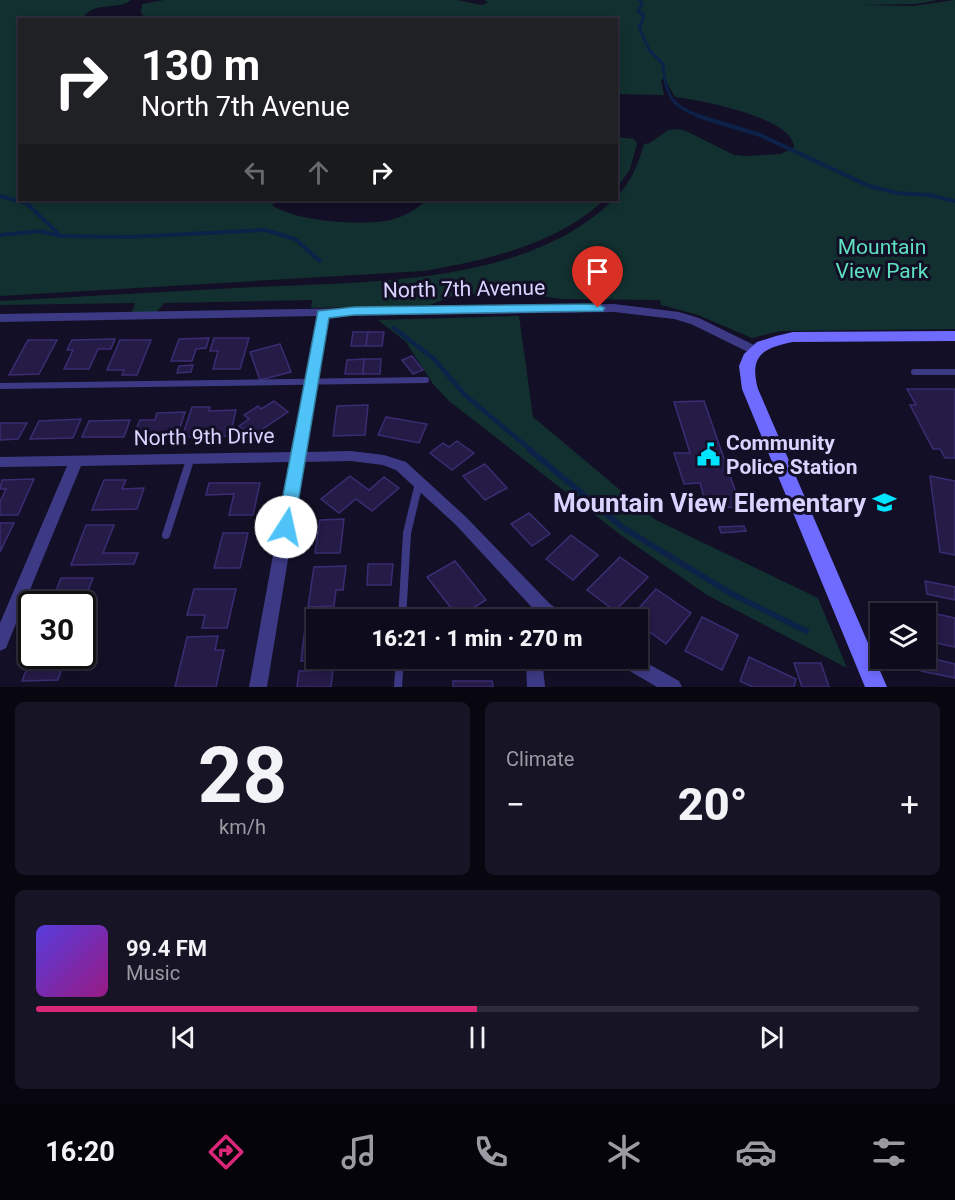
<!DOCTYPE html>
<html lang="en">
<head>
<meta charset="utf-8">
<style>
	body { margin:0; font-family:Roboto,sans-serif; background:#171425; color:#f1f3f6; height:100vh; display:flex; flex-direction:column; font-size:22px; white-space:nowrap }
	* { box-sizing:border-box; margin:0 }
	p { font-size:20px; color:#9b9ba3 }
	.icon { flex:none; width:33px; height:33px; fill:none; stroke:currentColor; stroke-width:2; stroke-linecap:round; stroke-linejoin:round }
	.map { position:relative; height:687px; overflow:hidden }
	.drawer { display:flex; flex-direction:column; gap:15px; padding:15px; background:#08060f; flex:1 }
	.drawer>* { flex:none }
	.hud { position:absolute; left:18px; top:18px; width:600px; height:183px; border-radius:0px; box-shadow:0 3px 9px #0003,0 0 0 2px #2e2b3b; background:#202124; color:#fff; overflow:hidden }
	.buttons { position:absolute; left:870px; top:603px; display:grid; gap:12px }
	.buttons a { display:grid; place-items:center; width:66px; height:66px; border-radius:0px; background:#0e0b1c; box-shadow:0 3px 9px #0003,0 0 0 2px #2e2b3b; font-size:30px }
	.speed { position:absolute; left:18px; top:591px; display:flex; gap:12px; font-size:30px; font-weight:700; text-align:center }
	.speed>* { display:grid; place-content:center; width:78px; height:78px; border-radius:50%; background:#0e0b1c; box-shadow:0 3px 9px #0003,0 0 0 2px #2e2b3b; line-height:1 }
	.speed .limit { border:3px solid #111; border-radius:9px; background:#fff; color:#111 }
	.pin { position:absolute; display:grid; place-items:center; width:51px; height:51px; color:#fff; margin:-62px -26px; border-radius:50% 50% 50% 0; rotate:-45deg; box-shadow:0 0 6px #0007 }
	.pin .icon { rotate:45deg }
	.me { position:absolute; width:66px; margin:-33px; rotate:10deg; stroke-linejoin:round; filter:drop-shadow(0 0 4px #0008) }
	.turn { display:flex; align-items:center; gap:21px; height:126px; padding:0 24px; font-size:27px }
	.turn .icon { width:78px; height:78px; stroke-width:2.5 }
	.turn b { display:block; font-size:42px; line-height:51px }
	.lanes { display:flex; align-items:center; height:57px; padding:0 24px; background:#0003; justify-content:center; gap:30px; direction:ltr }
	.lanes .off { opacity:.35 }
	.big { font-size:45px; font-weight:800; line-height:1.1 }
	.drawer .card { flex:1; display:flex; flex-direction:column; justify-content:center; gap:9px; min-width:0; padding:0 21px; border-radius:9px; background:#171425 }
	.drawer .dial { align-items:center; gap:0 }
	.dial b { font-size:78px; line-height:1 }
	.song { display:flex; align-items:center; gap:18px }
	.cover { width:72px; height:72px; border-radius:9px; background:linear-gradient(135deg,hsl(250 70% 55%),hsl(310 70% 35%)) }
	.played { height:6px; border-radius:3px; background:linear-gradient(90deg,#db2777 50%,#2e2b3b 50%) }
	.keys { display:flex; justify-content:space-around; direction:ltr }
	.heat { display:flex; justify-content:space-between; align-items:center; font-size:33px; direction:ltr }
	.drawer .tiles { flex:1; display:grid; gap:15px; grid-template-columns:1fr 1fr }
	.card:last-child { grid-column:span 2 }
	.trip { position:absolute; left:306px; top:609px; width:342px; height:60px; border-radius:0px; background:#0e0b1c; box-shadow:0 3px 9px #0003,0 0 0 2px #2e2b3b; font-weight:800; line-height:60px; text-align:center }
	.tabs { display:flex; height:96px; justify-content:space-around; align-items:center; background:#06040b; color:#9b9ba3 }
	.tabs .icon { width:42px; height:42px }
	.tabs .on { color:#db2777 }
	.tabs b { font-size:27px; color:#f1f3f6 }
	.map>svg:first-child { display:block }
	.green { fill:#12302f }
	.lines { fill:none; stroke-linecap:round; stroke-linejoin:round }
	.stream-far3 { stroke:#0c2248; stroke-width:3 }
	.stream-far2 { stroke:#0c2248; stroke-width:4 }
	.stream-far1 { stroke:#0c2248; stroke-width:4.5 }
	.stream { stroke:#0c2248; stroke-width:6 }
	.building { fill:#241b47; stroke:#3b2d73; stroke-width:1.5 }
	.lane-far1 { stroke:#3d3a85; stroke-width:6 }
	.lane { stroke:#3d3a85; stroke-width:8 }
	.street { fill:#3d3a85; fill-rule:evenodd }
	.secondary { fill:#6f6bff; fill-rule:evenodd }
	.route { fill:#4fc3f7; stroke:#337fa1; stroke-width:1.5 }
	.labels { text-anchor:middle; stroke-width:6; stroke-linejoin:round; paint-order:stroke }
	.park-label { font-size:21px; fill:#5fe0c0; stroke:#130f26 }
	.street-label { font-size:21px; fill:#d9d4ff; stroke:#130f26 }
	.poi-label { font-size:21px; font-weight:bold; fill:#d9d4ff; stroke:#130f26; text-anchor:start }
	.near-poi-label { font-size:26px; font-weight:bold; fill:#d9d4ff; stroke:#130f26; text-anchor:end }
</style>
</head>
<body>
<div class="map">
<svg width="955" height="687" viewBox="0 0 955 687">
	<rect width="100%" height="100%" fill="#130f26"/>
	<!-- green -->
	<g class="green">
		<path d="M0 0H131C119 11 93 0 82 19L20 20V200H279L272 205C296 222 362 226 391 220 405 216 417 209 427 200H604C556 245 486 260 424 271L0 296Z"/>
		<path d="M164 0H457L481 5 488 3 485 0H938L917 4 861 5 913 6 955 0V329L780 331 752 338 698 315 661 305 660 300 561 299 517 292 455 295 430 305 311 308 312 300 164 303 156 313 131 314 135 303 0 305V301C79 297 157 292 236 288 355 281 522 289 613 200H616L617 196C632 181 638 164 644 144L650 143 668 130 679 129 686 131 734 155 745 156 781 154 794 147C793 117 699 100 675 97L664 78 661 80 664 95 617 94 616 20H148L141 13 142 4Z"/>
		<polygon points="617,137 634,139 637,143 630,169 617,188"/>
		<polygon points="519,316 533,417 656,520 818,598 847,668 707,595 622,536 449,401 433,384 406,342 378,320"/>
	</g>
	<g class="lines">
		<!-- stream-far3 -->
		<path class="stream-far3" d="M640 0 642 3 638 11 644 16 639 27 649 50 663 64C665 96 673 109 704 117"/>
		<!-- stream-far2 -->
		<g class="stream-far2">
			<polyline points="698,116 760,135 869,186 897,193 929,195 955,201"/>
			<polyline points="0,196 26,203 61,236"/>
			<polyline points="0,235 39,231 61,236 131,237 265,230 295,239 320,261"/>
		</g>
		<!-- stream-far1 -->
		<polyline class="stream-far1" points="394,328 434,359 465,395 532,451"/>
		<!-- stream -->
		<polyline class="stream" points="530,450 622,527 730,593 806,631"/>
	</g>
	<!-- building -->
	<g class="building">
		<polygon points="353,332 368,332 366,346 351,346"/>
		<polygon points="368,332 384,332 382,346 366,346"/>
		<polygon points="209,338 206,348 196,349 192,361 171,361 179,339"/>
		<polygon points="214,338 249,338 240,369 213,369 218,351 210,351"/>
		<polygon points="115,339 111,349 98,349 89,369 64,369 73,350 67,350 72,340"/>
		<polygon points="28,340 57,340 39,374 9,375"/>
		<polygon points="120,340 151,340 137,375 122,375 124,370 107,370"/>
		<polygon points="280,344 291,372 260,380 250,352"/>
		<polygon points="412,356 423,370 413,374 402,360"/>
		<polygon points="364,359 363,374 345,374 347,360"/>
		<polygon points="364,359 381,359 380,374 363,374"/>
		<polygon points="193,365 191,372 177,373 179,366"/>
		<polygon points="907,389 955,389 955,458 945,458 940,449 933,449 910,405 916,405"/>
		<polygon points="274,401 288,412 252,436 239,426 249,419 244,415 258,406 261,409"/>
		<polygon points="704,401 741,507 707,508 700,483 684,484 674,453 690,453 674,402"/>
		<polygon points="368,405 365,435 333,436 337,406"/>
		<polygon points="192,407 210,407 209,411 236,410 230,436 182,437"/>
		<polygon points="185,412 177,437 133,437 140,420 155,420 157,413"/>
		<polygon points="386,417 427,424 419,443 378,435"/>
		<polygon points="81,419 73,438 30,439 39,421"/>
		<polygon points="130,420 124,437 82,437 89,421"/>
		<polygon points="0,423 27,423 18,439 0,440"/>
		<polygon points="457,441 474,453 452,470 430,453 443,443 449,447"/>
		<polygon points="485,464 507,488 485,500 463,476"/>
		<polygon points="350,476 369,490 384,477 399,488 372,511 356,499 339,513 321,499"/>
		<polygon points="930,476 955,481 955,555 940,552"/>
		<polygon points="34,479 18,515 0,515 0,502 6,489 0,489 2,480"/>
		<polygon points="104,480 126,480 122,489 144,488 137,509 92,510"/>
		<polygon points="209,483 260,483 253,515 229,515 234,494 206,495"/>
		<polygon points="529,513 550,534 532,546 511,524"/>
		<polygon points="344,519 340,553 315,553 320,520"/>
		<polygon points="0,523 14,523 0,552"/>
		<polygon points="86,525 114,525 103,553 138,553 134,564 71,565"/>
		<polygon points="744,526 746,531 721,533 719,527"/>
		<polygon points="223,533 248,533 240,568 214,568"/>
		<polygon points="571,535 598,555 573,580 546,559"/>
		<polygon points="620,557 648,577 615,611 587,590"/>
		<polygon points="455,561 486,600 458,617 427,577"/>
		<polygon points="368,564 393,564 391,585 367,585"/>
		<polygon points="346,566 343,590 336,590 334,606 308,607 314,567"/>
		<polygon points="61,578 93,578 82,606 82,604 51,604"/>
		<polygon points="925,581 955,587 955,600 927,594"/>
		<polygon points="194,589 236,589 227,628 202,628 205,615 187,615"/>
		<polygon points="656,589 691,613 666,644 638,623 638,620 630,618"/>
		<polygon points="377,612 391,612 391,620 376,620"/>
		<polygon points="932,613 955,618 955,647 936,643"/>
		<polygon points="702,617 738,635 722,670 685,651"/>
		<polygon points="306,619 342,619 316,620 316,658 337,660 301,661"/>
		<polygon points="218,636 215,650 224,650 216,687 175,687 187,637"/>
		<polygon points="32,656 66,656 58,680 22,681"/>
		<polygon points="749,657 796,679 794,687 753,687 740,681"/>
		<polygon points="926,657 955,664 955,678 921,671 919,658"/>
		<polygon points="469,658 496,658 497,669 469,669"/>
		<polygon points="794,663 821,663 829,687 802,687"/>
		<polygon points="333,670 331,687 297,687 299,671"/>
		<polygon points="453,681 492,681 493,687 453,687"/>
	</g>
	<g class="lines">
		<!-- lane-far1 -->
		<g class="lane-far1">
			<polyline points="914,372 955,372"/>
			<polyline points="0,386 426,380"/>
		</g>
		<!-- lane -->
		<g class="lane">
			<polyline points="166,535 190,460"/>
			<polyline points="402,620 407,533 419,483"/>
			<polyline points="398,687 400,658"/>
		</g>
		<!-- street -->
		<g class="street">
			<polygon points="614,304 679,312 699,318 758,347 760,350 758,353 750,353 691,324 674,319 614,312 328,316 306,452 351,451 384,455 406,462 466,517 550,604 566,615 568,620 546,620 538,614 456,525 396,470 383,465 351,461 304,462 267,687 249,687 290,462 81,466 8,643 6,648 0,651 0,623 67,466 0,467 0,457 292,452 317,316 0,322 0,314"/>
			<polygon points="526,658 542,658 545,687 527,687"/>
			<polygon points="614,658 638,658 679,681 682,687 657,687 616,663"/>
		</g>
		<!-- secondary -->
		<path class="secondary" d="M955 331V341L793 342C762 348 749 356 758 389L887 687H865L742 389 739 366 744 354 757 342 776 336 793 332Z"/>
	</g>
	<!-- route -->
	<polygon class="route" points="598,304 605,308 603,311 354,315 329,318 294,527 292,532 286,534 280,532 277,527 318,311 354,307"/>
	<!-- icons -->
	<defs>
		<symbol id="civic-bare" viewBox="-9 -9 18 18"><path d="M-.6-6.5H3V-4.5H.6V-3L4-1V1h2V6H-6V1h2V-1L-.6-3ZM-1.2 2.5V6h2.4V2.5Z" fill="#00e5ff" stroke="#130f26" stroke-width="2.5" paint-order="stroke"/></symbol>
		<symbol id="school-bare" viewBox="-9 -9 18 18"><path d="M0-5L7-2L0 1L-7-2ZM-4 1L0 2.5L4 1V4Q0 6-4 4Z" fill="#00e5ff" stroke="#130f26" stroke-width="2.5" paint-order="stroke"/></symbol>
	</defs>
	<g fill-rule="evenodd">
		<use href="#civic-bare" x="692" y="438" width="33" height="33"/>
		<use href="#school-bare" x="868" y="486" width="33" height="33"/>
	</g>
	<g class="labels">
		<!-- park labels -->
		<g class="park-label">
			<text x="882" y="254">Mountain<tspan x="882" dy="24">View Park</tspan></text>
		</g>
		<!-- street labels -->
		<g class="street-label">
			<text transform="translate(464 289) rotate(-1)" y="7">North 7th Avenue</text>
			<text transform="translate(204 437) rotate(-1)" y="7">North 9th Drive</text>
		</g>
		<!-- poi labels -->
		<g class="poi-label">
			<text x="726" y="450">Community<tspan x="726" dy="24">Police Station</tspan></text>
		</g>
		<!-- near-poi labels -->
		<g class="near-poi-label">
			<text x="866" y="512">Mountain View Elementary</text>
		</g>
	</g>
</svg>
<div class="buttons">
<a><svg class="icon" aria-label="layers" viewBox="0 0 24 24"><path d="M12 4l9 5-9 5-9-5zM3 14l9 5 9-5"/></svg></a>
</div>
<div class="speed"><div class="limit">30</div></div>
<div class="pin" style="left:598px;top:308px;background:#d93025"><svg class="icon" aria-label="arrive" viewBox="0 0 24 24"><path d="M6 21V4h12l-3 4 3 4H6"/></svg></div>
<svg class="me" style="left:286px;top:527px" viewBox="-20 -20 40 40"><circle r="19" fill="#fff"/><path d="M0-13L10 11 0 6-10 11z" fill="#4fc3f7"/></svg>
<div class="trip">16:21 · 1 min · 270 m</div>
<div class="hud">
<div class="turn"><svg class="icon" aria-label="right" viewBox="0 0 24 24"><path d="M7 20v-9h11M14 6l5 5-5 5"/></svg><div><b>130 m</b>North 7th Avenue</div></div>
<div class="lanes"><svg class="icon off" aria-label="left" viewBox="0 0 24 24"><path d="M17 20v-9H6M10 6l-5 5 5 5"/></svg><svg class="icon off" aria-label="ahead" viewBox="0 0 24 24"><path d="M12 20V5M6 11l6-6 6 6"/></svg><svg class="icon" aria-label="right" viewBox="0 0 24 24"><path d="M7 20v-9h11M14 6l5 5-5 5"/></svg></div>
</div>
</div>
<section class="drawer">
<div class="tiles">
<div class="card dial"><b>28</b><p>km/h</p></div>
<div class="card"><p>Climate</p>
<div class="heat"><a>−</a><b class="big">20°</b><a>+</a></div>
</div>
<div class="card">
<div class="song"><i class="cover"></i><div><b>99.4 FM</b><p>Music</p></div></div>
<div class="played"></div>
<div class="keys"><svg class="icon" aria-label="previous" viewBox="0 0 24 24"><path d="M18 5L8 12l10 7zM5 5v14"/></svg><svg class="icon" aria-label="pause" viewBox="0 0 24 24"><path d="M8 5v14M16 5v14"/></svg><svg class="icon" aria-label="next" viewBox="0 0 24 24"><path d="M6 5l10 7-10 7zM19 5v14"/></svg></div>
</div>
</div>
</section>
<nav class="tabs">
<b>16:20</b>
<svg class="icon on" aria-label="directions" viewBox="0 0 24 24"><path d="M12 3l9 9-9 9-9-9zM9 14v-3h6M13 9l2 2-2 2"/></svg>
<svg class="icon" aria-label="music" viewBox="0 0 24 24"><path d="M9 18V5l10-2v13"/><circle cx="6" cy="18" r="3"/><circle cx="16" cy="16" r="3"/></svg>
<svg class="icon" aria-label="phone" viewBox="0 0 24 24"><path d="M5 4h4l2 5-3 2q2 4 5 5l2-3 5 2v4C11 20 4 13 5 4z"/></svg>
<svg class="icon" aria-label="climate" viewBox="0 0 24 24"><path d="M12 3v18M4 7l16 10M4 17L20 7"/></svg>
<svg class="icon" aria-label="car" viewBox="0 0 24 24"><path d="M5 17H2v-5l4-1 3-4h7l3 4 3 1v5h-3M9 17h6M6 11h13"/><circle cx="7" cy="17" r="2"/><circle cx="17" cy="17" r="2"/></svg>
<svg class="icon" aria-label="filters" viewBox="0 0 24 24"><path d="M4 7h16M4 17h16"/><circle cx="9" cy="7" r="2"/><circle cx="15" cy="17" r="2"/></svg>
</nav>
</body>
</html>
